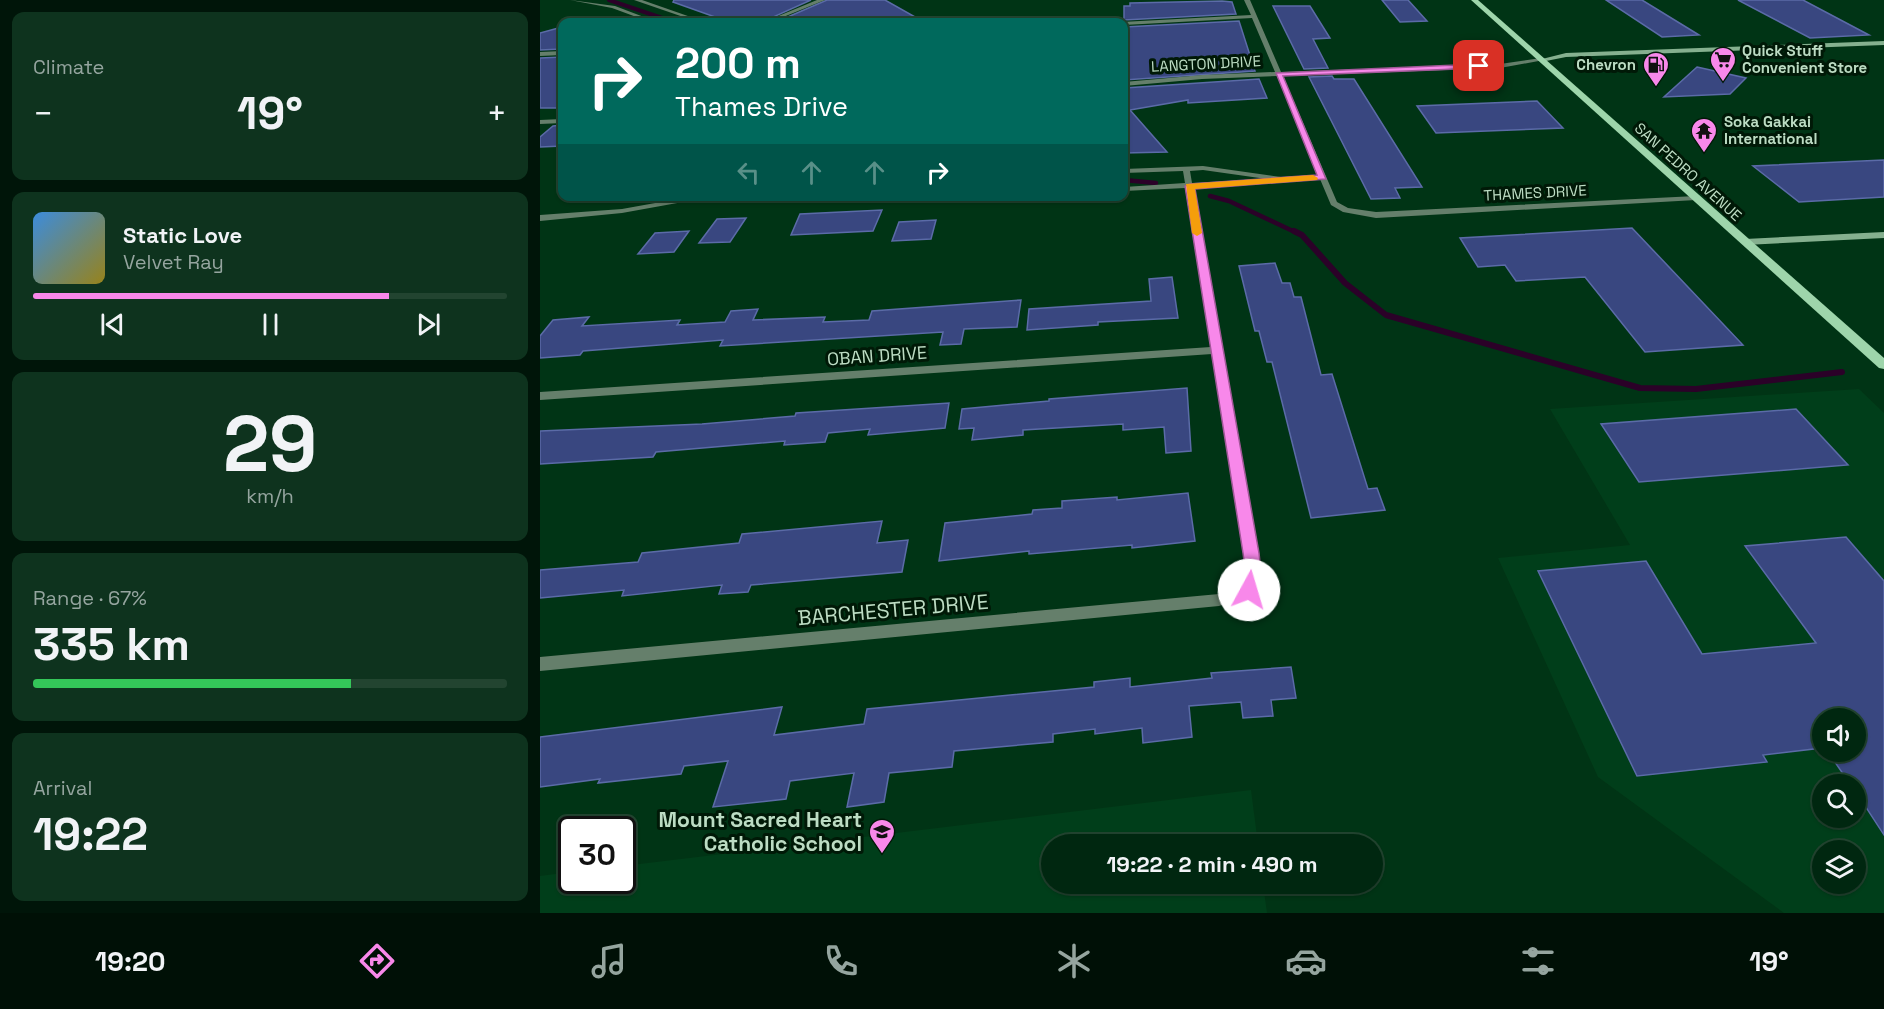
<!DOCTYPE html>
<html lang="en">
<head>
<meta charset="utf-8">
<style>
	body { margin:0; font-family:"Space Grotesk",sans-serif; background:#0e331e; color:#f1f3f6; height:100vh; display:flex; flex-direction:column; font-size:22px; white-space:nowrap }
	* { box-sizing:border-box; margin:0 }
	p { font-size:20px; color:#95a59f }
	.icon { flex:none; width:33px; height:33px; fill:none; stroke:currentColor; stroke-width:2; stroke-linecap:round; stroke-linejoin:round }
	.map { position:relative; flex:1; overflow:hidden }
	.sheet { display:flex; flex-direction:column; gap:12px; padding:12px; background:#001509; width:540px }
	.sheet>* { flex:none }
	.guide { position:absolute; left:18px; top:18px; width:570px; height:183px; border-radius:12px; box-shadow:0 2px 4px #0004,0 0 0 2px #224430; background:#00695c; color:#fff; overflow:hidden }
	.controls { position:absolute; left:1272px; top:708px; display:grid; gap:12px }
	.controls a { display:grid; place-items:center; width:54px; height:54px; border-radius:50%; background:#002710; box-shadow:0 2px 4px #0004,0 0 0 2px #224430; font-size:30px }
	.speed { position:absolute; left:18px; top:816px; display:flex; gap:12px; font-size:30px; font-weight:700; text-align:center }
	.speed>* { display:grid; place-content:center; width:78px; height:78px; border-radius:50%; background:#002710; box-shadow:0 2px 4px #0004,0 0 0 2px #224430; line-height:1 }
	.speed .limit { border:3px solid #111; border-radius:9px; background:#fff; color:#111 }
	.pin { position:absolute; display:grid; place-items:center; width:51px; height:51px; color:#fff; margin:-26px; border-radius:12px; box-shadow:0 3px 9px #0006 }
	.me { position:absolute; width:66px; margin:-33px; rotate:6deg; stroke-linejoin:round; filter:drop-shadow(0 0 4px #0008) }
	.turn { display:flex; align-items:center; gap:21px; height:126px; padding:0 18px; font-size:27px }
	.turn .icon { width:78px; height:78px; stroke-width:2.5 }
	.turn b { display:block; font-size:42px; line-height:51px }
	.lanes { display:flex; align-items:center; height:57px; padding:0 18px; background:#0003; justify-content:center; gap:30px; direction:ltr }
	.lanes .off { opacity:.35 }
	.big { font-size:45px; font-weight:700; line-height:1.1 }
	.sheet .card { flex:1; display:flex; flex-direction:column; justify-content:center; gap:9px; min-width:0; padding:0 21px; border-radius:12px; background:#0e331e }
	.sheet .dial { align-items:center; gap:0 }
	.dial b { font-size:78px; line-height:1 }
	.song { display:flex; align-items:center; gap:18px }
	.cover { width:72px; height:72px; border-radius:9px; background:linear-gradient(135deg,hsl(210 70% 55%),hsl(50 70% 35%)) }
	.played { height:6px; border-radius:3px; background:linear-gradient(90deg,#f888ea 75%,#224430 75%) }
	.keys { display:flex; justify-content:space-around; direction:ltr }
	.heat { display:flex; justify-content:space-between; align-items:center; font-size:33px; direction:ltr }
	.charge { height:9px; border-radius:4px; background:linear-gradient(90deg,#34c759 67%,#224430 0) }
	.trip { position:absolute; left:501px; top:834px; width:342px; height:60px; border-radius:30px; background:#002710; box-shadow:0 2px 4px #0004,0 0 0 2px #224430; font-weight:700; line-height:60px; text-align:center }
	.tab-bar { display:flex; height:96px; justify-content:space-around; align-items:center; background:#001006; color:#95a59f }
	.tab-bar .icon { width:42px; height:42px }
	.tab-bar .active { color:#f888ea }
	.tab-bar b { font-size:27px; color:#f1f3f6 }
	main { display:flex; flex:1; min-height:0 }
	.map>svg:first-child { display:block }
	.built { fill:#003e1a; fill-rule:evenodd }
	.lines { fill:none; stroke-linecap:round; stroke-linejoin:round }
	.stream-far2 { stroke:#2b0128; stroke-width:4 }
	.stream-far1 { stroke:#2b0128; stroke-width:4.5 }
	.stream { stroke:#2b0128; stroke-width:6 }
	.building { fill:#394780; stroke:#5b6ba7; stroke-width:1.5 }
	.street { fill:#657f6b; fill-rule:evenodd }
	.secondary { fill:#85b08f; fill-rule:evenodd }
	.primary { fill:#9ed5ab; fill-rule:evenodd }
	.route { fill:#f888ea; stroke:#a15898; stroke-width:1.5 }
	.slow { fill:#f59e0b }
	.labels { text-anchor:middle; stroke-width:6; stroke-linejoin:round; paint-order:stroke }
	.far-poi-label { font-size:15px; font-weight:bold; fill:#bcdcc3; stroke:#001907; text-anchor:start }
	.far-street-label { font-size:15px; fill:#bcdcc3; stroke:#001907 }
	.street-label { font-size:18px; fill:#bcdcc3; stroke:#001907 }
	.near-street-label { font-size:21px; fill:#bcdcc3; stroke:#001907 }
	.near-poi-label { font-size:21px; font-weight:bold; fill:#bcdcc3; stroke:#001907; text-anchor:end }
</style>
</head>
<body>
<main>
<section class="sheet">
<div class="card"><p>Climate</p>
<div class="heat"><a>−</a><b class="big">19°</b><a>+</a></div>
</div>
<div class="card">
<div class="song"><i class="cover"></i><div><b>Static Love</b><p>Velvet Ray</p></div></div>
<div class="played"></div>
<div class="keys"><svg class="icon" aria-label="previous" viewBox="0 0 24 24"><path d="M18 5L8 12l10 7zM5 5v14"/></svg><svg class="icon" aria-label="pause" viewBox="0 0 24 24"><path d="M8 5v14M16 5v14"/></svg><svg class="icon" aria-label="next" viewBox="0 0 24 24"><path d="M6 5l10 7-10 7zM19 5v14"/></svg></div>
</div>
<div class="card dial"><b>29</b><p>km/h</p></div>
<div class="card"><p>Range · 67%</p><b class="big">335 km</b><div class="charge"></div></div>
<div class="card"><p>Arrival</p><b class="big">19:22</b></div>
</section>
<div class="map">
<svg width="1344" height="913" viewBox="0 0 1344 913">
	<rect width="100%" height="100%" fill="#003415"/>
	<!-- built -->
	<g class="built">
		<path d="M1319 389 1344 413V913H1244L1058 777 958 558 1090 545 1010 409ZM1282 718H1316V752H1282ZM1282 784H1316V818H1282ZM1282 850H1316V884H1282Z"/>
		<polygon points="711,790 718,844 512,844 512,884 723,884 727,913 0,913 0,876 31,872 32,880 82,880 83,866"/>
	</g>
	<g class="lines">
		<!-- stream-far2 -->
		<polyline class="stream-far2" points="69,0 134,22"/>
		<!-- stream-far1 -->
		<g class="stream-far1">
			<polyline points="584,180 616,183"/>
			<polyline points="670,196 689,201 757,233"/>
		</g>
		<!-- stream -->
		<polyline class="stream" points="754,231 762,235 805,283 846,315 1100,388 1156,389 1302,372"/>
	</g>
	<!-- building -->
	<g class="building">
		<polygon points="134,0 271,0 222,22 189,22 133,2"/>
		<polygon points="287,0 345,0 384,22 236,22"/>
		<polygon points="842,0 868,0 887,21 860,22"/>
		<polygon points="1066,0 1102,0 1159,35 1122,37"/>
		<polygon points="1198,0 1263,0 1329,35 1270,38"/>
		<polygon points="682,1 692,2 696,14 584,20 584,6 590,6 590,3"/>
		<polygon points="733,6 770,6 790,38 773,39 788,68 764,69"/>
		<polygon points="699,21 715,71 584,80 584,27"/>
		<polygon points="22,27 22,49 0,50 0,33"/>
		<polygon points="22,57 22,108 0,108 0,58"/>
		<polygon points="1157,67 1206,78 1190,94 1124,97"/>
		<polygon points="792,76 794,79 814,79 882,187 855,188 860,198 831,199 769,77"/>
		<polygon points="719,79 727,98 648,103 648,100 590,110 627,152 584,153 584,88"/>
		<polygon points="997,101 1023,128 896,133 877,106"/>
		<polygon points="22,125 22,146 0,147 0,137 13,126"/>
		<polygon points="1344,160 1344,197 1259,202 1213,166"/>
		<polygon points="342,210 333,231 251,235 260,214"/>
		<polygon points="206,218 190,242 159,243 177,219"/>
		<polygon points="396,220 391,239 352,241 359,222"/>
		<polygon points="1092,228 1203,345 1105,352 1045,277 976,281 965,265 938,267 920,238"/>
		<polygon points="149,231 134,252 98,254 115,233"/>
		<polygon points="735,263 742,283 750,283 754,297 761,297 781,375 792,374 828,489 837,488 845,510 771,518 732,362 727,362 719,331 715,331 699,266"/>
		<polygon points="632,277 638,318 558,322 558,325 487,330 489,309 611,301 609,279"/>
		<polygon points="481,300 477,327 424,329 421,344 400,345 403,332 180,346 183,340 43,351 40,355 0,358 0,336 13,320 49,317 42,326 140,320 137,325 185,322 191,311 218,309 213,320 285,317 283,322 329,320 332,311"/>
		<polygon points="647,388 651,451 626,453 624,427 583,430 583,424 483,430 483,435 432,440 434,428 419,429 422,409 509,401 509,399"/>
		<polygon points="409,403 405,428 328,435 330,429 288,433 285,442 244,445 245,441 116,452 113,457 0,464 0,431 162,424 255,416 256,413"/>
		<polygon points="1256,409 1308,465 1099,482 1061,424"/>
		<polygon points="648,493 655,541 592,548 592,545 489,554 489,551 399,561 405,523 492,514 493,510 522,508 522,501 577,497 577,500"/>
		<polygon points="342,521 337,543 368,540 362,572 211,585 208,592 179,594 182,585 82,596 84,590 0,598 0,570 98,562 102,553 199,543 202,534"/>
		<polygon points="1306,537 1344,581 1344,835 1316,792 1316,784 1310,784 1288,752 1316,752 1316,718 1282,718 1282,748 1223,755 1227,762 1097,776 998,571 1106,561 1162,654 1276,643 1205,546"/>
		<polygon points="751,667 756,698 731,700 733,716 703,718 701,702 649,706 652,737 603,743 602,728 555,734 555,729 513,734 513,742 414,751 412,767 349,773 344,802 307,807 314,773 250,781 246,799 173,807 188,761 144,766 141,774 58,783 60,779 0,787 0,737 242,707 234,735 324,724 327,709 554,687 554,682 590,678 590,687 672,678 671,673"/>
	</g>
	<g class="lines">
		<!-- street -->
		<g class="street">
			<polygon points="30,0 75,6 117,22 110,22 72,8"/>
			<polygon points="94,0 102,0 165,22 158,22"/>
			<polygon points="277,0 285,0 231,22 224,22"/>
			<polygon points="704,0 710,0 741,72 960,64 1001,58 1004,60 960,68 743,76 797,202 808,208 836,212 1156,196 1160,198 1156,200 836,218 803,212 791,205 780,179 741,181 663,170 650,171 652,183 720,179 724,181 720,183 653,187 718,553 721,576 714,594 679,606 0,671 0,657 679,594 704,586 707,576 704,553 672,354 0,400 0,392 671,347 645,188 584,191 584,187 645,183 643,171 584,173 584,169 663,166 741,177 778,175 737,76 662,79 584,86 584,82 662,75 735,72 712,18 584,25 582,22 711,15"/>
			<polygon points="22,51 22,55 0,56 0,52"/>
			<polygon points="22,119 22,123 0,124 0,120"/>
			<polygon points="154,196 176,196 82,213 0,221 0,215 82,209"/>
		</g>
		<!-- secondary -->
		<g class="secondary">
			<polygon points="1344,41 1344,45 1026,57 1001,62 998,60 1026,53"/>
			<polygon points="1344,232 1344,238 1205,245 1201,242 1205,239"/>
		</g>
		<!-- primary -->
		<polygon class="primary" points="931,0 938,0 1344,358 1344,369 1339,368"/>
	</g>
	<!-- route -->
	<path class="route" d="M939 64 941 68 743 76 786 179 655 189 719 553C721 569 722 580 715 595H703L701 590 706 576 703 553 645 186 650 184 777 175 736 73Z"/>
	<!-- slow -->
	<polygon class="slow" points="773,175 778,178 777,180 655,189 662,233 657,236 652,233 646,184"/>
	<!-- icons -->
	<defs>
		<symbol id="supermarket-pin" viewBox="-11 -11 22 30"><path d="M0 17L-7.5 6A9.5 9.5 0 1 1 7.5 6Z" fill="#f888ea" stroke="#001907"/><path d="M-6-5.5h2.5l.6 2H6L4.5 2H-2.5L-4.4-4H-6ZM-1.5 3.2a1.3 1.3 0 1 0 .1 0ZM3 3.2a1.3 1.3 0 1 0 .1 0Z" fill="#111"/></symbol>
		<symbol id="fuel-pin" viewBox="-11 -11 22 30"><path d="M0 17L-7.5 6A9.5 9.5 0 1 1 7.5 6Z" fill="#f888ea" stroke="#001907"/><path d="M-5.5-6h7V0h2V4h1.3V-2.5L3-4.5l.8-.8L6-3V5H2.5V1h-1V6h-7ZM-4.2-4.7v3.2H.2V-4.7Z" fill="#111"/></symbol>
		<symbol id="temple-pin" viewBox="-11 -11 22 30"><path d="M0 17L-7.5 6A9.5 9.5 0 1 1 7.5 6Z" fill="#f888ea" stroke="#001907"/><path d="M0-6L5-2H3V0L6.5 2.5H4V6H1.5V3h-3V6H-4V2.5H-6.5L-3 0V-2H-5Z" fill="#111"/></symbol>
		<symbol id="school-pin" viewBox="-11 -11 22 30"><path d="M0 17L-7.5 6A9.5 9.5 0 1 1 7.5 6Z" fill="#f888ea" stroke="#001907"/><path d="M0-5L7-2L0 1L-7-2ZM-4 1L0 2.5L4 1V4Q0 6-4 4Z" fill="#111"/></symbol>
	</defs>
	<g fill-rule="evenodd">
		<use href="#supermarket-pin" x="1168" y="45" width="30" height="40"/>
		<use href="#fuel-pin" x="1101" y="50" width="30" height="40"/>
		<use href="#temple-pin" x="1149" y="116" width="30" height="40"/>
		<use href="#school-pin" x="327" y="817" width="30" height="40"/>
	</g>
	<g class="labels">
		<!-- far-poi labels -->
		<g class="far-poi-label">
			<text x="1202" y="56">Quick Stuff<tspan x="1202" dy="17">Convenient Store</tspan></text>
			<text x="1096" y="70" text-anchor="end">Chevron</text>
			<text x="1184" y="127">Soka Gakkai<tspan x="1184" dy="17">International</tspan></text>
		</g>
		<!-- far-street labels -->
		<g class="far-street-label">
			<text transform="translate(666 64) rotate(-3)" y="5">LANGTON DRIVE</text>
			<text transform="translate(1148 172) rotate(42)" y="5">SAN PEDRO AVENUE</text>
			<text transform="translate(995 193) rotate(-3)" y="5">THAMES DRIVE</text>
		</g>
		<!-- street labels -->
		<g class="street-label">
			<text transform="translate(337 356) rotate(-4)" y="6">OBAN DRIVE</text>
		</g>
		<!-- near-street labels -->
		<g class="near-street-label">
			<text transform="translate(353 610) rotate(-5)" y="7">BARCHESTER DRIVE</text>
		</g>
		<!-- near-poi labels -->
		<g class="near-poi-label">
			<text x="322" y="827">Mount Sacred Heart<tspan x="322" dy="24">Catholic School</tspan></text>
		</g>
	</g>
</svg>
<div class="controls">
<a><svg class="icon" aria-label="sound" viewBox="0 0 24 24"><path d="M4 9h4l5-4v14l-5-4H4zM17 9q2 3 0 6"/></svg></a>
<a><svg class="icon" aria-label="search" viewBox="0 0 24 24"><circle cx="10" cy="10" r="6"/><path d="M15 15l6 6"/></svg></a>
<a><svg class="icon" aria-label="layers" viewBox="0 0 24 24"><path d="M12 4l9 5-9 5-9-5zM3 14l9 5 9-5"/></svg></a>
</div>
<div class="speed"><div class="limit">30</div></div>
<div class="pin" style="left:939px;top:66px;background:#d93025"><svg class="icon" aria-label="arrive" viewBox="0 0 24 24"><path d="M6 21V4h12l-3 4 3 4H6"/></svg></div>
<svg class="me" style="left:709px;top:590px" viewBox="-20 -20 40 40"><circle r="19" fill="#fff"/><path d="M0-13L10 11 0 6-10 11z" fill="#f888ea"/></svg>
<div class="trip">19:22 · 2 min · 490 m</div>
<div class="guide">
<div class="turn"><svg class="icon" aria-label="right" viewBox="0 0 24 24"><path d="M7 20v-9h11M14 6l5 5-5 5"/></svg><div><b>200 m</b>Thames Drive</div></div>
<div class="lanes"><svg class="icon off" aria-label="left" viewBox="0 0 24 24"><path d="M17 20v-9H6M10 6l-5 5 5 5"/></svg><svg class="icon off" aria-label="ahead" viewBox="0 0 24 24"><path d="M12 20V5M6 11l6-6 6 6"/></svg><svg class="icon off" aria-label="ahead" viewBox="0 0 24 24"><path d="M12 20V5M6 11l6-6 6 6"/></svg><svg class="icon" aria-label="right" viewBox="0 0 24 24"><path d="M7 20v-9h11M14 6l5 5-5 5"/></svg></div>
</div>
</div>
</main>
<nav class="tab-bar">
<b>19:20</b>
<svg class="icon active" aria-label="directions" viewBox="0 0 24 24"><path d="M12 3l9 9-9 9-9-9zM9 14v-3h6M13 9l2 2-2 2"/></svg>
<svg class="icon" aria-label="music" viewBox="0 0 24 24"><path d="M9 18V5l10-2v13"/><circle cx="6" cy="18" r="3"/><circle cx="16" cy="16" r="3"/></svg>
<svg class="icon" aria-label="phone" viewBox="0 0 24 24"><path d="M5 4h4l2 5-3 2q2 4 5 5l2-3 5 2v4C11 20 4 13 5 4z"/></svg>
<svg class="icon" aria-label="climate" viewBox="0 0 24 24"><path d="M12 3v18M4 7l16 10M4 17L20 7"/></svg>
<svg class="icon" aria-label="car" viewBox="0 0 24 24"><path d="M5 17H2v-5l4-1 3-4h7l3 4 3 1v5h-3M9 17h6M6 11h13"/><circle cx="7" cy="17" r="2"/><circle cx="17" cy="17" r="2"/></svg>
<svg class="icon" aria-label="filters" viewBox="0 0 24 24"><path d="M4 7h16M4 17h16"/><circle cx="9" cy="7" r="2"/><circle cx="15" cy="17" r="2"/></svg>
<b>19°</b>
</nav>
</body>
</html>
